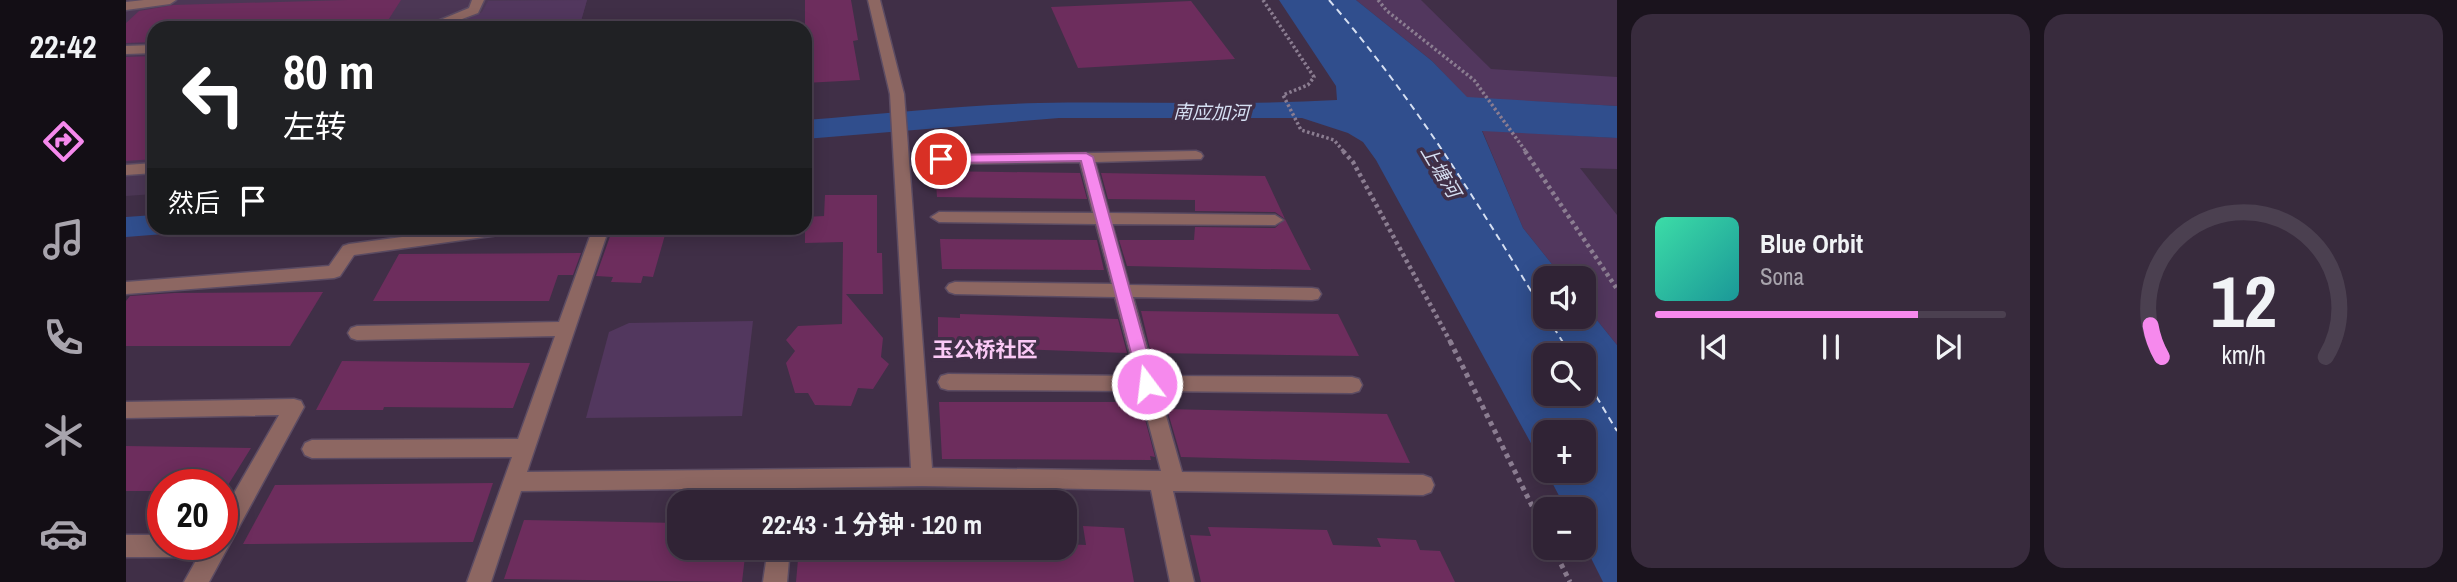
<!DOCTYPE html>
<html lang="zh">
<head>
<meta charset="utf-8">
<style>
	body { margin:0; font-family:"Archivo Narrow","Noto Sans SC",sans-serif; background:#382b3d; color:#f1f3f6; height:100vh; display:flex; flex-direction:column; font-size:26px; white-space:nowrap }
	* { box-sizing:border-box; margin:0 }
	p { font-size:23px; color:#a8a4ad }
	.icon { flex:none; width:38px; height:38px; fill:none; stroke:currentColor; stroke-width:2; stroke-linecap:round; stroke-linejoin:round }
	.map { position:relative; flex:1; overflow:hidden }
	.details { display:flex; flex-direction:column; gap:14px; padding:14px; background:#1a131d; width:840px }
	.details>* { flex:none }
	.guide { position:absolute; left:21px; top:21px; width:665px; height:214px; border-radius:21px; box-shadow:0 4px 18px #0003,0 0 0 2px #4b4050; background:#202124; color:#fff; overflow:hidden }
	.fabs { position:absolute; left:1407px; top:266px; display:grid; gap:14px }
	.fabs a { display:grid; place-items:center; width:63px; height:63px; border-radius:14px; background:#302335; box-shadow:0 4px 18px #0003,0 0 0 2px #4b4050; font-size:35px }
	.speed { position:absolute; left:21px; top:469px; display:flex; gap:14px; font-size:35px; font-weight:700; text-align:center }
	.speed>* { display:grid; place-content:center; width:91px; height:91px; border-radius:50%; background:#302335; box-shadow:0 4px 18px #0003,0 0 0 2px #4b4050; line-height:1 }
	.speed .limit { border:10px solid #d22; background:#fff; color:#111 }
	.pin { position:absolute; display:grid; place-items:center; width:60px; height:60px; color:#fff; margin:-30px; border:4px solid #fff; border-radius:50%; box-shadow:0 2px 7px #0007 }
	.me { position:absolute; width:77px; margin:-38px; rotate:345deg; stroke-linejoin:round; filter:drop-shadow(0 0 5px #0008) }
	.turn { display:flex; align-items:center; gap:24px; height:147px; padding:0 21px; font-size:32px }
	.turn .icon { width:91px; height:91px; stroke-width:2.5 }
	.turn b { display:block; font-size:49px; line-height:60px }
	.then { display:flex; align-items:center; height:66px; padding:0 21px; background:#0003; gap:14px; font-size:26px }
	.details .tile { flex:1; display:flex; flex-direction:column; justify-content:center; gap:10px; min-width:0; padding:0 24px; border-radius:21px; background:#382b3d }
	.details .dial { align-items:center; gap:0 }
	.dial svg { height:182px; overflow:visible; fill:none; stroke:#4b4050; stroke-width:7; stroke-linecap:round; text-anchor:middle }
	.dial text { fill:#f1f3f6; stroke:none }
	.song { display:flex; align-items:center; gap:21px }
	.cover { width:84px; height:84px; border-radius:10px; background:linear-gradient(135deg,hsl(160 70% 55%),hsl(180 70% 35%)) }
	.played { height:7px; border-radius:4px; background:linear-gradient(90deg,#f689ed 75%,#4b4050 75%) }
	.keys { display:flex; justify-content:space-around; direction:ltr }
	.details .tiles { flex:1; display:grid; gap:14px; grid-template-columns:repeat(2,1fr) }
	.trip { position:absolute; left:541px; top:490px; width:410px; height:70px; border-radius:21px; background:#302335; box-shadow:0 4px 18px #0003,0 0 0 2px #4b4050; font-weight:700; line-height:70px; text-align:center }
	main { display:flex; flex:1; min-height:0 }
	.tab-bar { display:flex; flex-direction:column; width:126px; justify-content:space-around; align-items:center; background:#130e15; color:#a8a4ad }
	.tab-bar .icon { width:49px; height:49px }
	.tab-bar .current { color:#f689ed }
	.tab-bar b { font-size:32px; color:#f1f3f6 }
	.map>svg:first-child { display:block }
	.built { fill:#4c3755 }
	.green { fill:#52375e }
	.water { fill:#304e8d; fill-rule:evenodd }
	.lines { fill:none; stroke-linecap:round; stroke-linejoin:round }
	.ferry { stroke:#d5dff2; stroke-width:2; stroke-dasharray:7 5; stroke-linecap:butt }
	.building { fill:#6d2d5d }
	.minor-casing { stroke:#5c4c63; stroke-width:3 }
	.path-far2 { stroke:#8b7d91; stroke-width:3.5; stroke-dasharray:2.5 2.5; stroke-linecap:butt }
	.path-far1 { stroke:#8b7d91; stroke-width:4.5; stroke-dasharray:3.5 3.5; stroke-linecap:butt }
	.path { stroke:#8b7d91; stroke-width:5; stroke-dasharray:4.5 4.5; stroke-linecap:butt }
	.minor { fill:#8d6762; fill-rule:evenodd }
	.route { fill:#f689ed; stroke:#a0599a; stroke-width:2 }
	.labels { text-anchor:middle; stroke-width:7; stroke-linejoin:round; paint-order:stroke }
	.water-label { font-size:19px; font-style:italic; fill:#d5dff2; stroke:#402f47 }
	.quarter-label { font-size:21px; font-weight:bold; fill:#fbc9f6; stroke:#402f47 }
</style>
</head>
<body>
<main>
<nav class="tab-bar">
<b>22:42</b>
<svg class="icon current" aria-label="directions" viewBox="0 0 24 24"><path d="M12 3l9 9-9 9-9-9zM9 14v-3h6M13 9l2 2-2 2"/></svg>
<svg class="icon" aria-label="music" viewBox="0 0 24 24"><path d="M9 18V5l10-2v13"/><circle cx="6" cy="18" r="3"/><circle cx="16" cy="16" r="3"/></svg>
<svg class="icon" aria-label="phone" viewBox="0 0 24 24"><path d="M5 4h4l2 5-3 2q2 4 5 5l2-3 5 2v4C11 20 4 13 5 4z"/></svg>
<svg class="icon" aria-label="climate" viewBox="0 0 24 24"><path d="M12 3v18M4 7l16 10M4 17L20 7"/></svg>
<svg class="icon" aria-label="car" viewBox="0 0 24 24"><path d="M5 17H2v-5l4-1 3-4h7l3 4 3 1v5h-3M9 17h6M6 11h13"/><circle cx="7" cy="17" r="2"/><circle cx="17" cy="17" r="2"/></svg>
</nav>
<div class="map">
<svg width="1491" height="582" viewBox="0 0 1491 582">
	<rect width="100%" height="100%" fill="#402f47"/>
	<!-- built -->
	<polygon class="built" points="0,0 461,0 453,28 28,28 28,194 0,196"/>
	<!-- green -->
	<g class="green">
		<polygon points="461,0 453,28 322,28 356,12 362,1"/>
		<polygon points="1230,0 1295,0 1365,69 1491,77 1491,106 1341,98 1306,61"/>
		<polygon points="1356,130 1491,138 1491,169 1454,168 1491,215 1491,345 1458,304 1458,278 1437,278 1397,228"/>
		<polygon points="627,321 616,416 460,418 483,332 503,323"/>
	</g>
	<!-- water -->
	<g class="water">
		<path d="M1153 0H1230L1306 61 1341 97 1491 106V138L1356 131 1397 228 1437 278H1419V317H1458V304L1491 345V582H1477L1458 544V509H1440L1420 471H1458V432H1419V469L1250 160 1237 142 1222 133 1176 118H933L679 139V120C757 114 835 105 913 103 1012 101 1111 106 1211 100L1210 86ZM1419 355H1458V394H1419Z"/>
		<polygon points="28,215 28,228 114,228 0,237 0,217"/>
	</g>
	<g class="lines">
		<!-- ferry -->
		<g class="ferry">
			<path d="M1203 0C1287 97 1353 205 1419 314"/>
			<polyline points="1421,317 1445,355"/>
			<polyline points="1458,376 1491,431"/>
		</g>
	</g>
	<!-- building -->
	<g class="building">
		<polygon points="221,0 275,0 259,25 222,28 28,28 28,42 0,43 0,23 13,11 47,5"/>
		<polygon points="679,0 725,0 732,40 727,41 734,80 679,83"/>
		<polygon points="1065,1 1109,59 952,68 925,7"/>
		<polygon points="28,56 28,159 0,161 0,57"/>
		<polygon points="809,171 954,173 961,199 811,197"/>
		<polygon points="975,173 1139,176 1159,219 1149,212 1069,211 1069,200 982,199"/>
		<polygon points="699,195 751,195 751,253 756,253 757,294 720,294 757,338 755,357 763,364 747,389 732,388 725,406 689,405 682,393 669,393 660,363 669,351 660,340 672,326 716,324 717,242 679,243 679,217 698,216"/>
		<polygon points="1159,219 1185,270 1001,266 993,240 1068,240 1069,227 1149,228"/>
		<polygon points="487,228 541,228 527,277 517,276 515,283 485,282 487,277 470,276"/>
		<polygon points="814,239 971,240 978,270 816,269"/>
		<polygon points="455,253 447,275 432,275 423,301 247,301 273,254"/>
		<polygon points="197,292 164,346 0,346 0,301 4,296 48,293"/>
		<polygon points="1015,311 1212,314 1233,356 1025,353"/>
		<polygon points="834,314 992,319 1001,353 812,346 812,317 834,318"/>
		<polygon points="216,361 404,363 387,408 258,407 257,410 190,410"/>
		<polygon points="813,402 1010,402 1012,408 1016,408 1029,457 1024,456 1025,460 816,459"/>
		<polygon points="1041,409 1261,414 1284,463 1055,457"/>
		<polygon points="0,446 125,448 102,485 37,485 37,491 0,491"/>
		<polygon points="367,483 347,542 117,544 149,485"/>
		<polygon points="398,520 553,523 553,548 620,548 616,582 378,579"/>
		<polygon points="957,526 998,528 1008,582 670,582 673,548 938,548 938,544 960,545"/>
		<polygon points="1082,527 1201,530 1207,545 1255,547 1251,538 1290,540 1294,550 1314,551 1329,582 1075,582 1064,535 1085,536"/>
	</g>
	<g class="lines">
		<defs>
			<g id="minor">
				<polygon points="18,0 50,0 44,4 0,10 0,2"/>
				<polygon points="346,0 358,0 352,13 312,28 295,28 343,8"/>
				<polygon points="742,0 754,0 778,94 806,468 1035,471 1014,391 822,390 815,388 812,382 815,376 822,374 1010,376 989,297 829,294 823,292 820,288 823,284 829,282 986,284 970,224 813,222 805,217 813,212 967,213 954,162 815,164 810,162 808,159 810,156 1070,151 1075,153 1077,156 1075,159 969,162 983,213 1149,215 1157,220 1149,225 986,224 1003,285 1186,288 1192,289 1195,294 1192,299 1186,300 1007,297 1029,376 1226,377 1233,379 1236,385 1233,391 1226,393 1033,391 1056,472 1297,475 1305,478 1308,485 1305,492 1297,495 1047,491 1068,582 1044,582 1025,490 796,486 668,488 668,502 646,502 647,488 395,491 365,582 341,582 386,457 186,458 179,455 176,449 179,443 186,440 392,439 429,336 231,340 225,338 222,333 225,328 231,326 433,322 467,228 483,228 401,472 785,468 764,94"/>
				<polygon points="28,45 28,53 0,54 0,46"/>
				<polygon points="28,163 28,173 0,175 0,165"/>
				<polygon points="344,228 388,228 380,234 228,255 214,276 208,278 0,294 0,282 203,266 217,246 223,244"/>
				<polygon points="168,399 175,401 178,407 83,582 58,582 72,557 0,557 0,535 37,535 37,544 96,544 96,514 153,415 0,418 0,402"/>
				<polygon points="642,548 664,548 661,582 637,582"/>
			</g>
		</defs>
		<!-- minor casing -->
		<use href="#minor" class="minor-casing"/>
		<!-- path-far2 -->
		<g class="path-far2">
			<polyline points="1137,0 1188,77 1182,85 1157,95 1175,130 1208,140 1219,153"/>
			<polyline points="1252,0 1261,11 1348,80 1401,153"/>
		</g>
		<!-- path-far1 -->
		<g class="path-far1">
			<polyline points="1217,151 1227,162 1325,343"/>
			<polyline points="1399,151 1491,289"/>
		</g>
		<!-- path -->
		<g class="path">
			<polyline points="1324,341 1419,532"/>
			<polyline points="1427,548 1444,582"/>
		</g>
		<!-- minor -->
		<use href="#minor" class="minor"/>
	</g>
	<!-- route -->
	<polygon class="route" points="960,153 967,157 1030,384 1028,389 1015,389 1013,384 955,161 815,163 808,159 815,155"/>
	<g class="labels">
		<!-- water labels -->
		<g class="water-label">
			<text transform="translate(1085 112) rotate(1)" y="7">南应加河</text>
			<text transform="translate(1315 171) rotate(59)" y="7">上塘河</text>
		</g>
		<!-- quarter labels -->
		<g class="quarter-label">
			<text x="859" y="357">玉公桥社区</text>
		</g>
	</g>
</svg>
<div class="fabs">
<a><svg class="icon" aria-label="sound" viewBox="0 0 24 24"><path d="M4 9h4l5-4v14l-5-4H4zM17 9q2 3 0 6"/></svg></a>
<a><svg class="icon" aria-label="search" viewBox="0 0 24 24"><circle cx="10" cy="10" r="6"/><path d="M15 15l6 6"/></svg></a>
<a>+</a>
<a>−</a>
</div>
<div class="speed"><div class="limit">20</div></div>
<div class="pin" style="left:815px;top:159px;background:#d93025"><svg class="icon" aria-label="arrive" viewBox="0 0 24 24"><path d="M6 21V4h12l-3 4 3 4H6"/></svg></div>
<svg class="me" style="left:1021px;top:384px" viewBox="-20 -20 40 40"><circle r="17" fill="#f689ed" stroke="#fff" stroke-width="3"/><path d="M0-11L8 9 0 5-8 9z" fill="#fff"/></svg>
<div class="trip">22:43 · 1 分钟 · 120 m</div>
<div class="guide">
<div class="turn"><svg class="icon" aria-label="left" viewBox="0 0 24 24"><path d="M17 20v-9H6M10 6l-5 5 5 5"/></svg><div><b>80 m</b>左转</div></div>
<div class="then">然后<svg class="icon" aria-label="arrive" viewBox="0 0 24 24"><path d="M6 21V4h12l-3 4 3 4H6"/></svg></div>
</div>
</div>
<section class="details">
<div class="tiles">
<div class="tile">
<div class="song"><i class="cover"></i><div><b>Blue Orbit</b><p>Sona</p></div></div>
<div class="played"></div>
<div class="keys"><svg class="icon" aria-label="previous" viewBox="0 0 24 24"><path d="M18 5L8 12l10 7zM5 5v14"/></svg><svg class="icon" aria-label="pause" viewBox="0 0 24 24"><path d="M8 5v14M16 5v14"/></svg><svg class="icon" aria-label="next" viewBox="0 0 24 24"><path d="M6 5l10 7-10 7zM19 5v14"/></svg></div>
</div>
<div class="tile dial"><svg viewBox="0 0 100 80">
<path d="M14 69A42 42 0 1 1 86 69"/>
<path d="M14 69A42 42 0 0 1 9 55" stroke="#f689ed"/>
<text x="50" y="56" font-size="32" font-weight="700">12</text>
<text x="50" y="72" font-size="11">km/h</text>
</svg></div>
</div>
</section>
</main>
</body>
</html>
